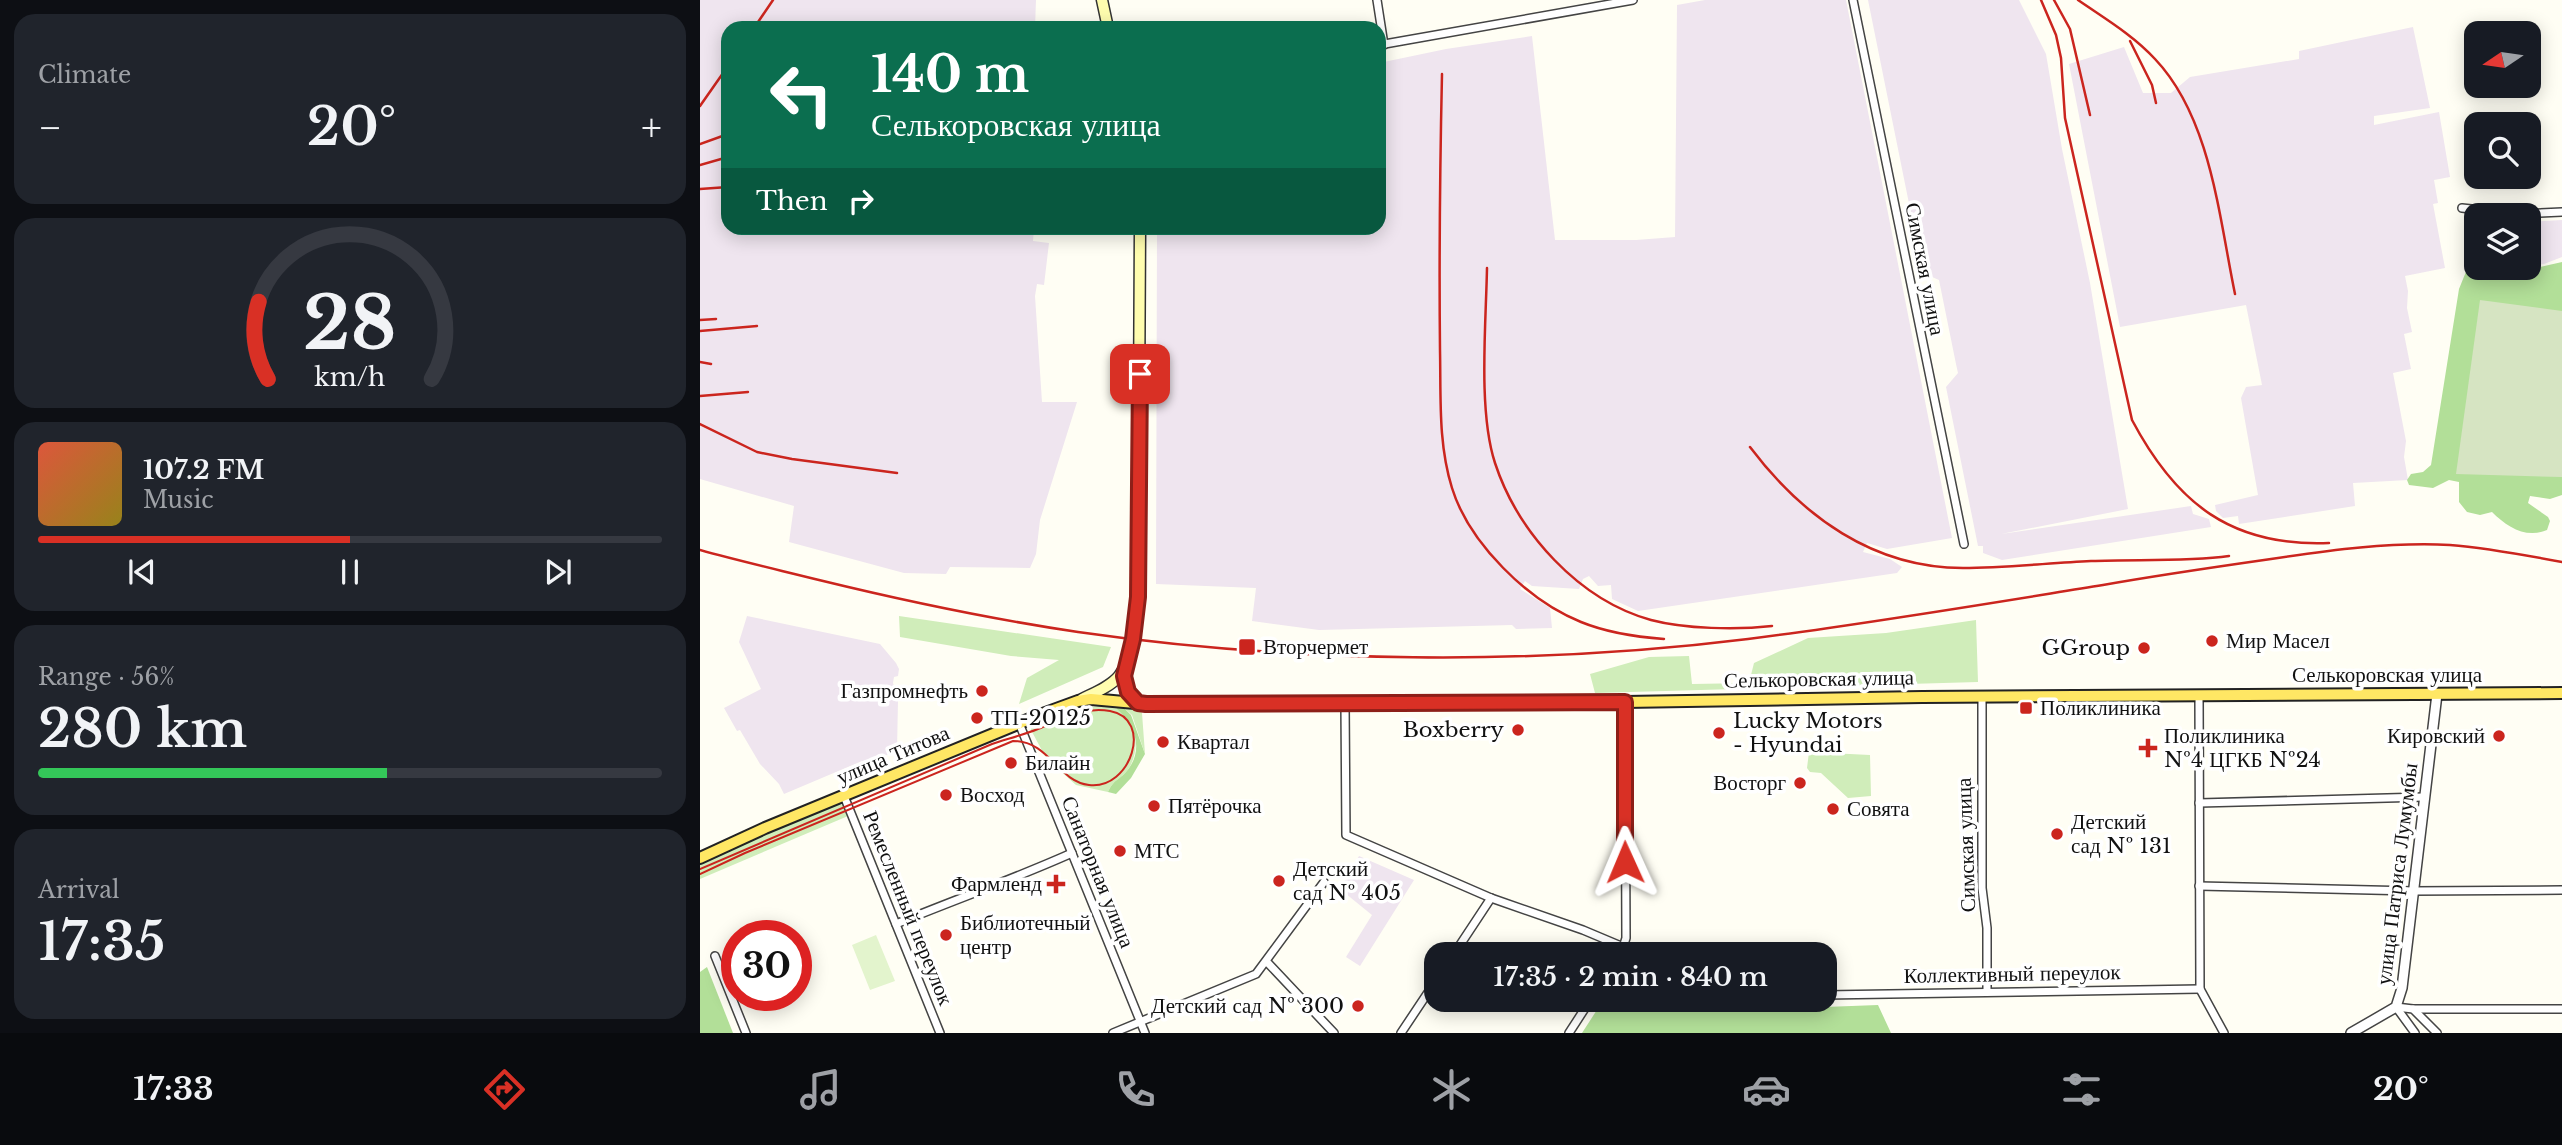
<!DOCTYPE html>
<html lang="en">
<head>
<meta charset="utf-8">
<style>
	body { margin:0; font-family:"Libre Baskerville",serif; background:#20242c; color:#f1f3f6; height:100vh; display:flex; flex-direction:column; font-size:26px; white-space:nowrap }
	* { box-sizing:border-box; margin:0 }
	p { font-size:23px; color:#9ea1a6 }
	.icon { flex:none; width:38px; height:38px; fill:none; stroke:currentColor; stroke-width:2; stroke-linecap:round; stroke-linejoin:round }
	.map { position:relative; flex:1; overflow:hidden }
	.panel { display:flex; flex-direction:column; gap:14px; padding:14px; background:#0d0f14; width:700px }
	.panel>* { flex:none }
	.banner { position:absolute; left:21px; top:21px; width:665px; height:214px; border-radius:21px; box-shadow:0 4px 18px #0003; background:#0b6e4f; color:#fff; overflow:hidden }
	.needle { width:46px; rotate:257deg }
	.controls { position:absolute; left:1764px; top:21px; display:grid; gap:14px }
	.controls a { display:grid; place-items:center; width:77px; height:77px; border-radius:14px; background:#171b24; box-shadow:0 4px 18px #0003; font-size:35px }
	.speed { position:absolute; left:21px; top:920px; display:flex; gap:14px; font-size:35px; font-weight:700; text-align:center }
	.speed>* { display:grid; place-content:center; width:91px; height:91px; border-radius:50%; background:#171b24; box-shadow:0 4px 18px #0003; line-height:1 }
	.speed .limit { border:10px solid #d22; background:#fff; color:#111 }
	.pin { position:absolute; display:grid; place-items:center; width:60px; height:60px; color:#fff; margin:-30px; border-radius:14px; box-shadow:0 4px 10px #0006 }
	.me { position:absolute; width:77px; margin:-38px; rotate:359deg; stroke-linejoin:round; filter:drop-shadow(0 0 5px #0008) }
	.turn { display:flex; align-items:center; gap:24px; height:147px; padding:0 35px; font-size:32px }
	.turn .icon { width:91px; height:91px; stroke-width:2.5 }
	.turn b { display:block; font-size:49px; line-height:60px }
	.then { display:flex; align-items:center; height:66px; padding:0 35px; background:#0003; gap:14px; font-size:26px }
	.big { font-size:52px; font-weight:600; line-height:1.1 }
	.panel .card { flex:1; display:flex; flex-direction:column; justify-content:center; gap:10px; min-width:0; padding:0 24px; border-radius:21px; background:#20242c }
	.panel .dial { align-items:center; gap:0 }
	.dial svg { height:182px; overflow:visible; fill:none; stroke:#363941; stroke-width:7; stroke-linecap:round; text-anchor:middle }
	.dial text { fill:#f1f3f6; stroke:none }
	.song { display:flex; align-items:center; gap:21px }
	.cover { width:84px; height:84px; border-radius:10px; background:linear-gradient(135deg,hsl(10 70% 55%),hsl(50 70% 35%)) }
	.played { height:7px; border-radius:4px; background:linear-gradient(90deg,#d93025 50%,#363941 50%) }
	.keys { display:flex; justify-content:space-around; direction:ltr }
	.heat { display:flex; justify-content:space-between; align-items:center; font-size:38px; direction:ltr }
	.charge { height:10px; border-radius:5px; background:linear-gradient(90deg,#34c759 56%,#363941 0) }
	.trip { position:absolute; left:724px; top:942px; width:413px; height:70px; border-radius:21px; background:#171b24; box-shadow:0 4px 18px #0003; font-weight:600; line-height:70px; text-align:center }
	.tab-bar { display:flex; height:112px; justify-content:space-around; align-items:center; background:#090b0e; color:#9ea1a6 }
	.tab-bar .icon { width:49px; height:49px }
	.tab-bar .selected { color:#d93025 }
	.tab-bar b { font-size:32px; color:#f1f3f6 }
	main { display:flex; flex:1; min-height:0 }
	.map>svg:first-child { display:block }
	.industrial { fill:#efe5ef }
	.green { fill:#d0edba }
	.forest { fill:#b2df98 }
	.cemetery { fill:#d6e4c2 }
	.pitch { fill:#e3f4cd }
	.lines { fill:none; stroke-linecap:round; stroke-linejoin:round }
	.minor-casing { stroke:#444; stroke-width:10 }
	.tertiary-casing { stroke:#444; stroke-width:12 }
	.secondary-casing { stroke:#333; stroke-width:13 }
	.primary-casing { stroke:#222; stroke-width:14 }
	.minor { stroke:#fff; stroke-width:7 }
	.tertiary { stroke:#fff; stroke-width:9 }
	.secondary { stroke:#fffdaf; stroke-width:10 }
	.primary { stroke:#ffe764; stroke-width:10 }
	.tram { stroke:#cb251e; stroke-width:2 }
	.rail { stroke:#cb251e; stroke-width:2.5 }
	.route-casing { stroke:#8d1f18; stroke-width:18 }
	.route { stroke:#d93025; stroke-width:12 }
	.poi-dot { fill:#cb251e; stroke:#fff; stroke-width:2.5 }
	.labels { text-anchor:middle; stroke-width:7; stroke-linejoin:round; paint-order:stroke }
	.street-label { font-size:21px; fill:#111; stroke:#fff }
	.poi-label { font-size:21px; fill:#111; stroke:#fff; text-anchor:start }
</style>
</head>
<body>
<main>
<section class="panel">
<div class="card"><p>Climate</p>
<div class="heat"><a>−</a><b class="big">20°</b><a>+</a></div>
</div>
<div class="card dial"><svg viewBox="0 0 100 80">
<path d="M14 69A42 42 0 1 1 86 69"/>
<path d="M14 69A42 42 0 0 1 10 35" stroke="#d93025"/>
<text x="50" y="56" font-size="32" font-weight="700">28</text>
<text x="50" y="72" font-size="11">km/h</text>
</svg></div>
<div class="card">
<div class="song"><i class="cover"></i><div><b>107.2 FM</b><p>Music</p></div></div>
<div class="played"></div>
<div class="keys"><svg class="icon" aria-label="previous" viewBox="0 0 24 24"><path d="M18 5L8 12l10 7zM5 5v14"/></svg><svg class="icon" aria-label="pause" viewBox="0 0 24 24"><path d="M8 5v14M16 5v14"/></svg><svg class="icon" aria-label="next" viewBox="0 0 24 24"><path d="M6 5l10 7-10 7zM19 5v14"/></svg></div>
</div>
<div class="card"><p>Range · 56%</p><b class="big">280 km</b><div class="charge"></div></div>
<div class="card"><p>Arrival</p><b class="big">17:35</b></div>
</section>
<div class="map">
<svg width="1862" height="1033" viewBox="0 0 1862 1033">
	<rect width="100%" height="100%" fill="#fffef4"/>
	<!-- industrial -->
	<g class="industrial">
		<polygon points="0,0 336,0 335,28 28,28 28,228 334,228 333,241 349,243 344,285 337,284 335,296 342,402 377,402 340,520 336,554 330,568 250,567 246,574 204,573 89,542 94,506 0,479"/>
		<polygon points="1005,0 1146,0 1252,538 1187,549 1167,543 1163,552 1190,559 1202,567 1197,573 938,611 912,599 911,585 898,586 889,576 883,579 879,589 832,586 825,581 820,589 850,608 852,628 816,629 812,625 619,630 552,621 556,588 456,584 457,228 679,228 679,63 746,49 832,36 855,240 936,240 975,237 977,5"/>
		<polygon points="1168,0 1319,0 1346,54 1362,149 1390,283 1428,509 1301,534 1491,506 1493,514 1509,519 1511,527 1302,560 1283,553 1283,546 1278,546 1247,392 1246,387 1258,373 1256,364 1239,280 1223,273"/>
		<polygon points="1713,27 1730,108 1674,116 1674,125 1739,112 1750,177 1734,180 1738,203 1733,204 1745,268 1705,276 1708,291 1707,308 1712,332 1704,334 1711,369 1693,373 1706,441 1704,457 1708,480 1653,483 1655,506 1539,524 1538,516 1523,518 1516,511 1515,505 1558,495 1541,398 1546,387 1562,385 1546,305 1420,327 1369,64 1424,47 1443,93 1471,93 1490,77 1599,59 1599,51"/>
		<polygon points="1862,220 1862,257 1844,264 1829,266 1829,222"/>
		<polygon points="47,616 180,644 196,663 199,669 198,676 194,677 193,683 198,701 197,750 166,765 162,761 84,794 79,784 60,764 40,730 37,731 24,708 61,689 39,642"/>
		<polygon points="659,856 714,880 660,966 646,957 672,915 640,889"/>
	</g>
	<!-- green -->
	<g class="green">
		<polygon points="199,616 411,647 403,667 319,704 327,678 359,660 311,656 200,637"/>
		<polygon points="1276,620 1278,682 895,693 890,674 949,657 989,656 992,684 1049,683 1054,663 1108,638 1186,633"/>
		<path d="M388 707C396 707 409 705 416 708 439 718 441 755 426 772 418 781 414 779 408 792L376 785 346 758 331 730V726Z"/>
		<polygon points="424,708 440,710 442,713 445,754 432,715"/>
		<polygon points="1109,752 1170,755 1171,796 1148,798 1121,773 1110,772 1107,768"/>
		<polygon points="137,803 143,805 148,816 0,879 0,863"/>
	</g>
	<!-- forest -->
	<g class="forest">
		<path d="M1776 247V268H1795L1799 271 1831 269 1862 262V495L1850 499 1830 496 1828 503 1848 517 1850 521 1847 530C1826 539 1807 527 1792 512L1780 515 1767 512 1759 502V482L1749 480 1733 488 1709 485 1707 480 1711 474 1723 472 1731 465 1759 289Z"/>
		<path d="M416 708H424L431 715 445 754 431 778 416 794 408 792C414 779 418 781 426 772 445 750 435 724 416 708Z"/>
		<polygon points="7,967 33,1033 0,1033 0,972"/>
		<polygon points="904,999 1029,999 1071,1009 1178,1005 1191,1033 882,1033"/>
	</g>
	<!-- cemetery -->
	<polygon class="cemetery" points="1780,300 1862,311 1862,477 1756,474"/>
	<!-- pitch -->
	<polygon class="pitch" points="176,935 195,981 170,990 152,945"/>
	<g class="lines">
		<defs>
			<g id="minor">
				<polyline points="677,0 684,45"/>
				<polyline points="1153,0 1264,544"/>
				<polyline points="679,45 933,0"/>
				<polyline points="1762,208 1819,214 1862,212"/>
				<polyline points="1499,695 1500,989 1524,1033"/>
				<polyline points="1282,696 1282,888 1287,928 1287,992"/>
				<polyline points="645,704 646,835 791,898 883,930 940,954"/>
				<polyline points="319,723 445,1033"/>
				<polyline points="144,796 240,1033"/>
				<polyline points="1499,803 1724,797"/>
				<polyline points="1499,886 1713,891 1862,890"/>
				<path d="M196 924C254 900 314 879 372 853"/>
				<polyline points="754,954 791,898"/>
				<polyline points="921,954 926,938 925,702"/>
				<polyline points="15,956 46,1033"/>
				<polyline points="567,962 634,1033"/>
				<polyline points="1125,995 1500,989"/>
				<polyline points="1696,1007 1713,1009 1737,1033"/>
				<polyline points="1696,1007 1715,1033"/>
				<polyline points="1713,1009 1862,1009"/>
				<polyline points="413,1033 556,974 624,882"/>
				<polyline points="701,1033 737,979"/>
				<polyline points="869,1033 891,999"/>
			</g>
			<polyline id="tertiary" points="1651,1033 1696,1007 1702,988 1737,694"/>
			<g id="secondary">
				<polyline points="402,0 408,28"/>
				<polyline points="425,669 426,687 438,703"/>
				<path d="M382 699C394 693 410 687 419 676 435 656 435 622 438 597L440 228"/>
			</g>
			<polyline id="primary" points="0,858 65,828 337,716 378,701 391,699 446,704 603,704 925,702 1222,697 1862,693"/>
		</defs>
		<!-- minor casing -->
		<use href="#minor" class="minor-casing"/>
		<!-- tertiary casing -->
		<use href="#tertiary" class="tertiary-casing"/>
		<!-- secondary casing -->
		<use href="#secondary" class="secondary-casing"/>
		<!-- primary casing -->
		<use href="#primary" class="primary-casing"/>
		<!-- minor -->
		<use href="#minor" class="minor"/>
		<!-- tertiary -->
		<use href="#tertiary" class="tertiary"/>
		<!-- secondary -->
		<use href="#secondary" class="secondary"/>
		<!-- primary -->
		<use href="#primary" class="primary"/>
		<!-- tram -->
		<path class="tram" d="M0 869 292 744C307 739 323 735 338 729 361 720 383 706 410 711 454 719 431 790 389 785 357 781 350 741 313 741L45 853 0 874"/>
		<!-- rail -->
		<g class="rail">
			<path d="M1341 0 1356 35 1361 58 1365 118 1432 420C1476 503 1531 547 1629 543"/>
			<polyline points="1354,0 1370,29 1390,115"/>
			<path d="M1378 0C1404 18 1433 35 1455 59 1511 118 1519 217 1535 294"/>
			<polyline points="54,28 73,0"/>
			<polyline points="1430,41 1452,85 1456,103"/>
			<path d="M742 74C740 166 739 258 740 350 741 397 738 443 752 488 769 543 828 601 881 622 908 633 936 637 964 639"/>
			<polyline points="0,106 28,66"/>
			<polyline points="0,144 28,134"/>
			<polyline points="0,165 28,157"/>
			<polyline points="0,189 28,187"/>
			<path d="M787 268C786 324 778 411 795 463 818 533 879 600 951 620 985 629 1037 630 1072 626"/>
			<polyline points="0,320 16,319"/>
			<polyline points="0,331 57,326"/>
			<polyline points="0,362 11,364"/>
			<polyline points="0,396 48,392"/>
			<polyline points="0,424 57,452 92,459 197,473"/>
			<path d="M1050 447C1102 516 1173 568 1263 568 1305 568 1348 563 1391 561 1436 559 1484 562 1529 556"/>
			<path d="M0 550C39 561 79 570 119 580 205 601 291 619 378 632 594 663 832 666 1048 639 1166 624 1285 604 1403 585 1459 575 1515 567 1571 559 1630 550 1690 542 1750 545 1788 548 1825 555 1862 562"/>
		</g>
	</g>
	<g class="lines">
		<defs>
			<polyline id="route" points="440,374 438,597 433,639 424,676 428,692 438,703 446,704 925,702 925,862"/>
		</defs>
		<!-- route casing -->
		<use href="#route" class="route-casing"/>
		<!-- route -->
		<use href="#route" class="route"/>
	</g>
	<!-- markers -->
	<g class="poi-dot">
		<circle cx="1512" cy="641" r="7"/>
		<rect x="538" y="638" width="18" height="18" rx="3.5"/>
		<circle cx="1444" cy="648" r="7"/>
		<circle cx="282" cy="691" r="7"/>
		<rect x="1319" y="701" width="14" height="14" rx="3.5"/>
		<circle cx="277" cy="718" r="7"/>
		<circle cx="818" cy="730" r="7"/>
		<circle cx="1019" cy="733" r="7"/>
		<circle cx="1799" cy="736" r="7"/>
		<circle cx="463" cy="742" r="7"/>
		<path d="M1444.5 737.5h7v7h7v7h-7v7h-7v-7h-7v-7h7z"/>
		<circle cx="311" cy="763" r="7"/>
		<circle cx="1100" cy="783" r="7"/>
		<circle cx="246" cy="795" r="7"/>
		<circle cx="454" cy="806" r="7"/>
		<circle cx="1133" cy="809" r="7"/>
		<circle cx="1357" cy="834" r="7"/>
		<circle cx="420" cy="851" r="7"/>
		<circle cx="579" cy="881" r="7"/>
		<path d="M352.5 873.5h7v7h7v7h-7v7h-7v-7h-7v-7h7z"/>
		<circle cx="246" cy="935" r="7"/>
		<circle cx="658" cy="1006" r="7"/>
	</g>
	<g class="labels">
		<!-- street labels -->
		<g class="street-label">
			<text transform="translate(1225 269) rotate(79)" y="7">Симская улица</text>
			<text x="1687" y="682">Селькоровская улица</text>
			<text transform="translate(1119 679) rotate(-1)" y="7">Селькоровская улица</text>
			<text transform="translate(193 755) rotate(-23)" y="7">улица Титова</text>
			<text transform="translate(1266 845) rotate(-92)" y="7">Симская улица</text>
			<text transform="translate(398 872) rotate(68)" y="7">Санаторная улица</text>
			<text transform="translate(1697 874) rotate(-83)" y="7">улица Патриса Лумумбы</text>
			<text transform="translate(208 908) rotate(68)" y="7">Ремесленный переулок</text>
			<text transform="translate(1312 974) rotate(-1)" y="7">Коллективный переулок</text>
		</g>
		<!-- poi labels -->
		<g class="poi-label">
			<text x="1526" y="648">Мир Масел</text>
			<text x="563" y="654">Вторчермет</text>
			<text x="1430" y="655" text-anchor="end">GGroup</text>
			<text x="268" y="698" text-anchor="end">Газпромнефть</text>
			<text x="1340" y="715">Поликлиника</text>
			<text x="291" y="725">ТП-20125</text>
			<text x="1033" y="728">Lucky Motors<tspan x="1033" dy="24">- Hyundai</tspan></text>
			<text x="804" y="737" text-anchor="end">Boxberry</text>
			<text x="1464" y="743">Поликлиника<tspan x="1464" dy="24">№4 ЦГКБ №24</tspan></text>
			<text x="1785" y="743" text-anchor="end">Кировский</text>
			<text x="477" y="749">Квартал</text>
			<text x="325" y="770">Билайн</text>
			<text x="1086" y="790" text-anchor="end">Восторг</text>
			<text x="260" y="802">Восход</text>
			<text x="468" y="813">Пятёрочка</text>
			<text x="1147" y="816">Совята</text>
			<text x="1371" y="829">Детский<tspan x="1371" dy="24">сад № 131</tspan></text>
			<text x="434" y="858">МТС</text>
			<text x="593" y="876">Детский<tspan x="593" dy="24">сад № 405</tspan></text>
			<text x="342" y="891" text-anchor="end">Фармленд</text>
			<text x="260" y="930">Библиотечный<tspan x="260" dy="24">центр</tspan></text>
			<text x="644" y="1013" text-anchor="end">Детский сад № 300</text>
		</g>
	</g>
</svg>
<div class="controls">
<a><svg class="needle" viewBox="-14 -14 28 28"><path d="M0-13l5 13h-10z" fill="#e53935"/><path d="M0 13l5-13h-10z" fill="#9ea1a6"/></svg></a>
<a><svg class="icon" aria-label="search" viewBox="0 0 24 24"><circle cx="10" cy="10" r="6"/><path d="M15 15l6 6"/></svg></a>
<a><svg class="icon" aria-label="layers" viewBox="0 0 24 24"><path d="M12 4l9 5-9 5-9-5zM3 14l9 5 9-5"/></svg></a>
</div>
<div class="speed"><div class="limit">30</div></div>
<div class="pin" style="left:440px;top:374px;background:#d93025"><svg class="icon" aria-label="arrive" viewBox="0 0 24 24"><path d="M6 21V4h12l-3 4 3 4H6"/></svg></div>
<svg class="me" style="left:925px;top:862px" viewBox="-20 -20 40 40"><path d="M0-17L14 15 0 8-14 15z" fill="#d93025" stroke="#fff" stroke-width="4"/></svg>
<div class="trip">17:35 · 2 min · 840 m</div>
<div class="banner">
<div class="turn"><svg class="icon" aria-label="left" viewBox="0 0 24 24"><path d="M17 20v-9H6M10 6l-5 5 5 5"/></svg><div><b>140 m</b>Селькоровская улица</div></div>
<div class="then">Then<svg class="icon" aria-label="right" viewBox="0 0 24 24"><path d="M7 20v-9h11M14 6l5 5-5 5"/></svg></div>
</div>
</div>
</main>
<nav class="tab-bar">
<b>17:33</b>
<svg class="icon selected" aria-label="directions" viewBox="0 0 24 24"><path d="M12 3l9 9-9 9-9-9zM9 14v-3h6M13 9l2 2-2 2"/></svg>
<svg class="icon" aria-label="music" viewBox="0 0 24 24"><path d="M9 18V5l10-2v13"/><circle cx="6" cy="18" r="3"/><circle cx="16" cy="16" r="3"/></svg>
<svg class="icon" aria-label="phone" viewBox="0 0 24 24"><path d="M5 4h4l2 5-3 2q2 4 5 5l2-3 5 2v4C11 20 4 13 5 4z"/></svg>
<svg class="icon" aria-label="climate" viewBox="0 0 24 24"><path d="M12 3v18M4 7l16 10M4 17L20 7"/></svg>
<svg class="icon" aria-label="car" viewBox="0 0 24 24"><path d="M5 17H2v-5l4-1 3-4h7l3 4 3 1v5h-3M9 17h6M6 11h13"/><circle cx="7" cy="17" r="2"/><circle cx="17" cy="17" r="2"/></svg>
<svg class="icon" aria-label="filters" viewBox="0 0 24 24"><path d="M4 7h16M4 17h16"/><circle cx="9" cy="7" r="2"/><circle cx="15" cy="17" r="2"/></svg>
<b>20°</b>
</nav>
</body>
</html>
